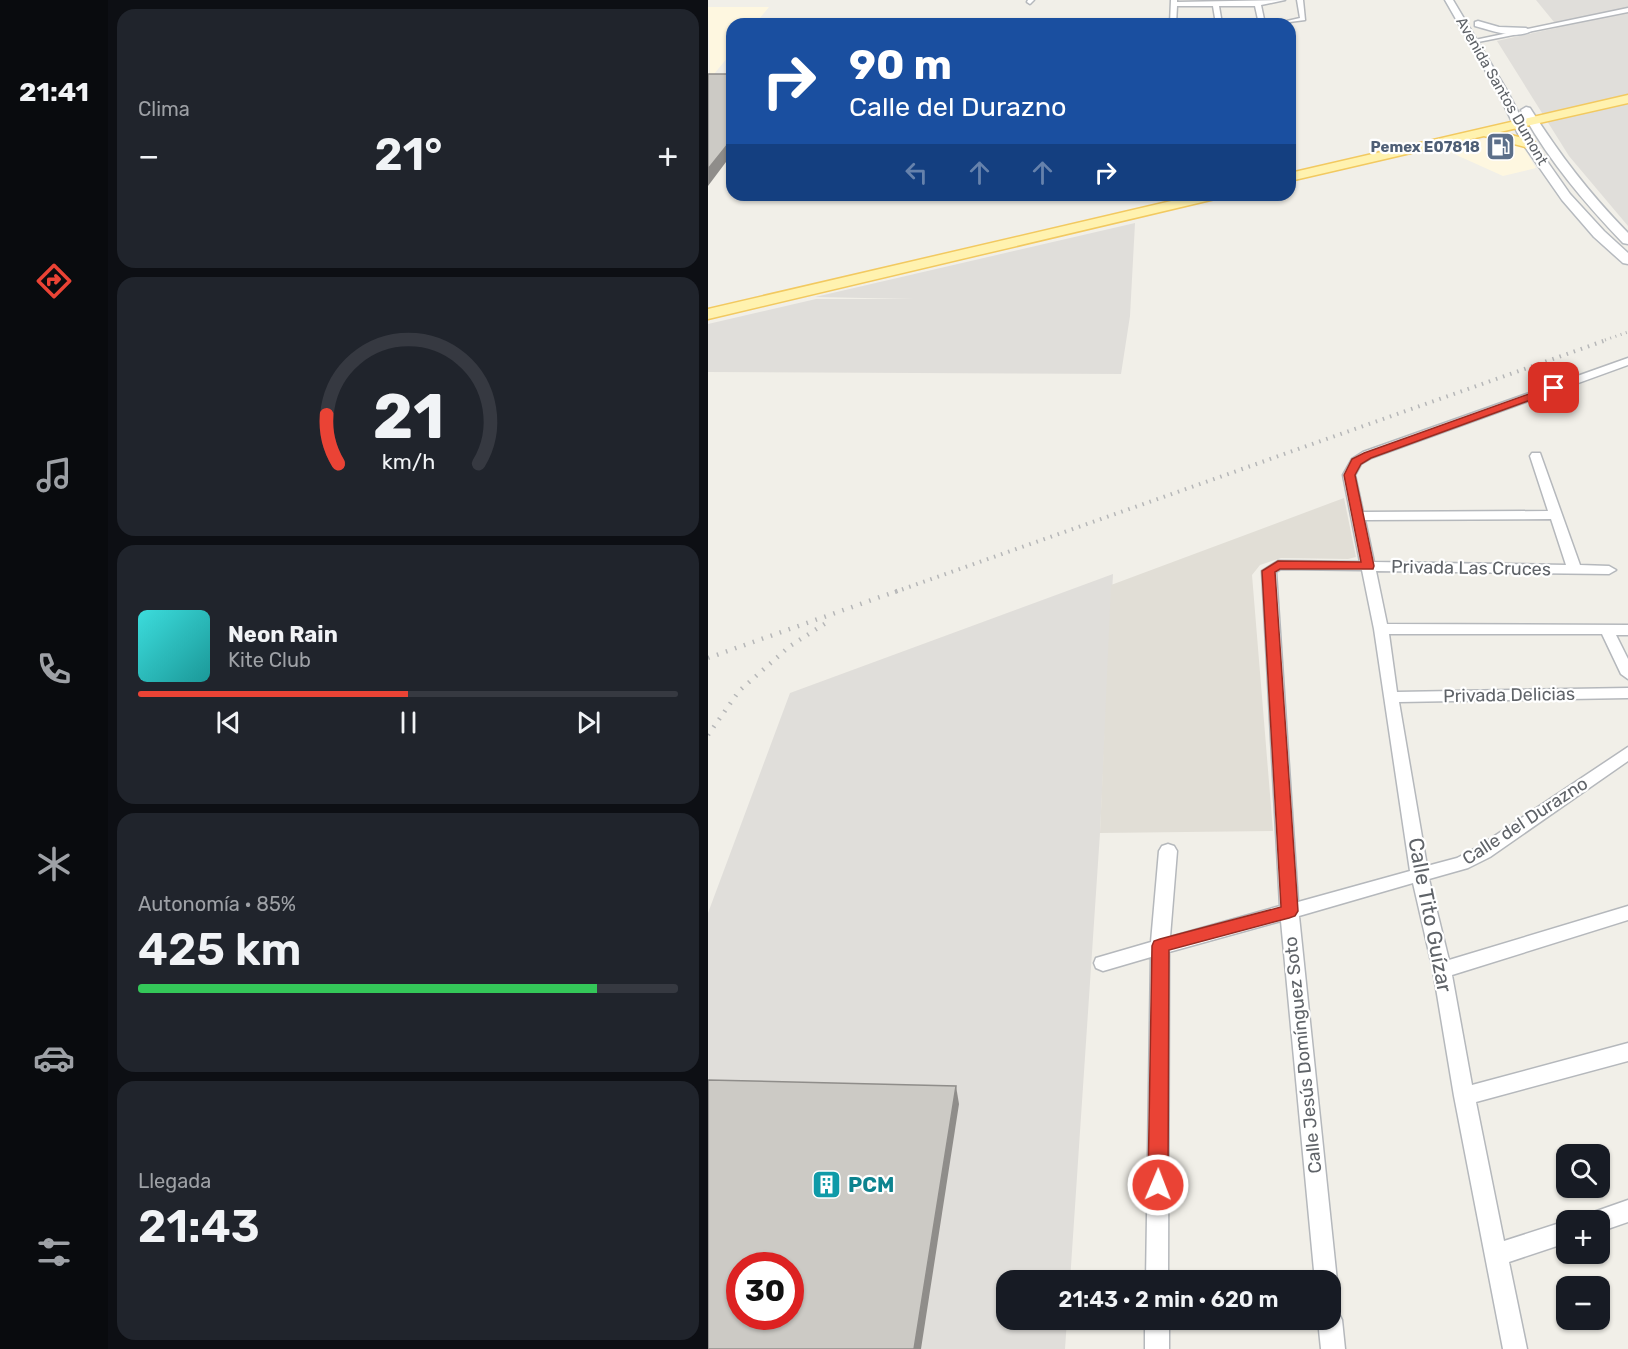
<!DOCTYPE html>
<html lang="es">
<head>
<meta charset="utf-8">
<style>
	body { margin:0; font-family:Rubik,sans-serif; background:#20242c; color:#f1f3f6; height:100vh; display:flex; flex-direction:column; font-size:22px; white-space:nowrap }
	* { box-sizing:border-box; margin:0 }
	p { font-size:20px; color:#9ea1a6 }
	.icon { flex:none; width:33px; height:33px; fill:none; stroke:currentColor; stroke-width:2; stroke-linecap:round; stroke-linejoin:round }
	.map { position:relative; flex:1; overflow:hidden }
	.drawer { display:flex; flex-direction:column; gap:9px; padding:9px; background:#0d0f14; width:600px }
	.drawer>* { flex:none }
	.banner { position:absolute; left:18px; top:18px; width:570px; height:183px; border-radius:18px; box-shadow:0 2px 4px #0004; background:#1a4fa0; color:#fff; overflow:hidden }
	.fabs { position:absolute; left:848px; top:1144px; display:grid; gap:12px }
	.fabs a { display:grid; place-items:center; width:54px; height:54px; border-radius:12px; background:#171b24; box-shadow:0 2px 4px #0004; font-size:30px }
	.speed { position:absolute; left:18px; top:1252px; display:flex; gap:12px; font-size:30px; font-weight:700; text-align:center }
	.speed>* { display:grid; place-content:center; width:78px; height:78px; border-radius:50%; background:#171b24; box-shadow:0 2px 4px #0004; line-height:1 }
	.speed .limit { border:9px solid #d22; background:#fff; color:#111 }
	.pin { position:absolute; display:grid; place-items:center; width:51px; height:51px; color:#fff; margin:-26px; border-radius:12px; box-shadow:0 3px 9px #0006 }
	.me { position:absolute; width:66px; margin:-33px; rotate:1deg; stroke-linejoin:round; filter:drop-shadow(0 0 4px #0008) }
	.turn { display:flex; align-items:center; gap:21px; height:126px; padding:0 24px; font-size:27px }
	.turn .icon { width:78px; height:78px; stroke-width:2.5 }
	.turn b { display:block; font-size:42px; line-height:51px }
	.lanes { display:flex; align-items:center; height:57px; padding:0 24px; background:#0003; justify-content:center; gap:30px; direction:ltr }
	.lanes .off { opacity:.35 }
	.big { font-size:45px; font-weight:600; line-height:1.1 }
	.drawer .widget { flex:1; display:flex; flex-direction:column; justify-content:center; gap:9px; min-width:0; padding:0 21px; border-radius:18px; background:#20242c }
	.drawer .dial { align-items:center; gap:0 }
	.dial svg { height:156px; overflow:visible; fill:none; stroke:#363941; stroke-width:7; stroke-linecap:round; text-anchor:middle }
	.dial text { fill:#f1f3f6; stroke:none }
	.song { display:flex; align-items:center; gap:18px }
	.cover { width:72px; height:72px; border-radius:9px; background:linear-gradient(135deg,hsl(180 70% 55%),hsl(180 70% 35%)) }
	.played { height:6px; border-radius:3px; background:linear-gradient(90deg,#ea4335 50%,#363941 50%) }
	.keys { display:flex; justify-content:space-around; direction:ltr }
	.heat { display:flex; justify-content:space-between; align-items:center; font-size:33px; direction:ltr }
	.charge { height:9px; border-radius:4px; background:linear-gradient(90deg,#34c759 85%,#363941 0) }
	.trip { position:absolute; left:288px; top:1270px; width:345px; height:60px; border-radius:18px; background:#171b24; box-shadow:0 2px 4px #0004; font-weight:600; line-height:60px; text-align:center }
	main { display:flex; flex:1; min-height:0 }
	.dock { display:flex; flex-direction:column; width:108px; justify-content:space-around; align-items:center; background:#090b0e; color:#9ea1a6 }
	.dock .icon { width:42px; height:42px }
	.dock .active { color:#ea4335 }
	.dock b { font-size:27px; color:#f1f3f6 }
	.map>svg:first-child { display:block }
	.commercial { fill:#fef7e0 }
	.industrial { fill:#e0deda; fill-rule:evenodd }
	.education { fill:#e1ded6 }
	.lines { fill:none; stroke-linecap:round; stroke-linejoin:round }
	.minor-casing { stroke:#b5b8bc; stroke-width:3 }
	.secondary-casing { stroke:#b6babf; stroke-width:3 }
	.primary-casing { stroke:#f2c960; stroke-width:3 }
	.minor { fill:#fff; fill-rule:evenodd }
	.secondary { fill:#fff; fill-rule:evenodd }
	.primary { fill:#fff2af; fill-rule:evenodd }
	.rail-far2 { stroke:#b6b7b8; stroke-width:3; stroke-dasharray:1 4.5; stroke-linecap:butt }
	.rail-far1 { stroke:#b6b7b8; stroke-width:4; stroke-dasharray:1.5 6; stroke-linecap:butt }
	.rail { stroke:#b6b7b8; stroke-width:4.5; stroke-dasharray:1.5 8; stroke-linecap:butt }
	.shaded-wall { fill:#8f8d8a }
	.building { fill:#cccac5; stroke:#8f8d8a; stroke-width:1.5; fill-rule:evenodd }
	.route { fill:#ea4335; stroke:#982c22; stroke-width:1.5 }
	.labels { text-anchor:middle; stroke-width:4.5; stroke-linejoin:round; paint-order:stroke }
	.far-street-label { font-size:15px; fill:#5f6368; stroke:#fff }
	.far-service-label { font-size:15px; font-weight:bold; fill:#4e5e75; stroke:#fff; text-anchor:end }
	.street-label { font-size:18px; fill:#5f6368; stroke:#fff }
	.near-street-label { font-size:21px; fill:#5f6368; stroke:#fff }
	.near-culture-label { font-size:21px; font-weight:bold; fill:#0d838f; stroke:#fff; text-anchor:start }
</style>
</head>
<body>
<main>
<nav class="dock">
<b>21:41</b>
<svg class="icon active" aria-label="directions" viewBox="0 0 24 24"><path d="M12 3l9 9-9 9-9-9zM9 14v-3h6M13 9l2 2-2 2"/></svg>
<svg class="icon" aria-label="music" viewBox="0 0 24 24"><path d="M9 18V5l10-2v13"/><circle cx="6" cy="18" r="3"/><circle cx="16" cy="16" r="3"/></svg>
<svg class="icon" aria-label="phone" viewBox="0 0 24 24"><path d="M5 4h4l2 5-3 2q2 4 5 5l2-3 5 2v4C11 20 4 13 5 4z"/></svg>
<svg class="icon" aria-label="climate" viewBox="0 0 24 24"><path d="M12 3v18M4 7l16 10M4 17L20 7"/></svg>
<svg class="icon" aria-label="car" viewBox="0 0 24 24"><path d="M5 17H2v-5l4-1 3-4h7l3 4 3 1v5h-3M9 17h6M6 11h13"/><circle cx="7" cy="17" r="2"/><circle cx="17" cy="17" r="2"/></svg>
<svg class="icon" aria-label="filters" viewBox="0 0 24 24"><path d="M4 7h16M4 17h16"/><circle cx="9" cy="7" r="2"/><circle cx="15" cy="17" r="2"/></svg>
</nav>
<section class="drawer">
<div class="widget"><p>Clima</p>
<div class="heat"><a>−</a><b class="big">21°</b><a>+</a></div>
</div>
<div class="widget dial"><svg viewBox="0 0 100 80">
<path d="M14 69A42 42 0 1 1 86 69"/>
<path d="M14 69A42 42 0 0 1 8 44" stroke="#ea4335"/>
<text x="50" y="56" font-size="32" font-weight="700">21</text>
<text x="50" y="72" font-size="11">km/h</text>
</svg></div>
<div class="widget">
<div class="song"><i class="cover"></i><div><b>Neon Rain</b><p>Kite Club</p></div></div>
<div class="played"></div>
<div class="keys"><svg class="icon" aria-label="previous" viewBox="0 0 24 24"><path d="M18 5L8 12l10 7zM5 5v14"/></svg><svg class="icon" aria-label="pause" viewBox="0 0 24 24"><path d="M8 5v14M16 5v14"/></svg><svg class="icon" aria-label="next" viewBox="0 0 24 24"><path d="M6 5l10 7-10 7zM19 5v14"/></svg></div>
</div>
<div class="widget"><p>Autonomía · 85%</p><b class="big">425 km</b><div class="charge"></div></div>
<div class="widget"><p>Llegada</p><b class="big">21:43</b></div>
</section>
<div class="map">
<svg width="920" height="1349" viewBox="0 0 920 1349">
	<rect width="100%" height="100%" fill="#f1efe8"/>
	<!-- commercial -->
	<g class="commercial">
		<polygon points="0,7 61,7 47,24 24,24 24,52 2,79"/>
		<polygon points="788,136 813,143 828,168 795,176 735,149"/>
	</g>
	<!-- industrial -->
	<g class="industrial">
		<polygon points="828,0 920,0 920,226 861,156 789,41 848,28 846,22"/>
		<polygon points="427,223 422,316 413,374 0,372 0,324 108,299 206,299 107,297"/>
		<path d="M405 574 392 833 362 1281H298V1320H359L357 1349H0V913L82 693ZM32 1266H82V1317H32Z"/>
	</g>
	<!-- education -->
	<polygon class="education" points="636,498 648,557 640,559 573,558 552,565 544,575 565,831 392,833 403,585"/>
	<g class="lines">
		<defs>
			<g id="minor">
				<polygon points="320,0 326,0 322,4 319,2"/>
				<polygon points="463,0 469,0 469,2 577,0 553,5 557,24 551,24 547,6 511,6 514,24 508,24 505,6 469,6 468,24 462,24"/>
				<polygon points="589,0 595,0 597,20 566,24 592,18"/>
				<polygon points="920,8 920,12 765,43 762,41"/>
				<path d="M920 358V365L663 458 653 464 647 475 655 512 840 511 822 456 824 453H832L872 565 901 566 908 570 901 574 668 571 679 624 920 625V635H908L920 659V679L913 674 894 634H681L689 692 920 688V698L691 702 719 866 749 858 770 847 920 747V761L782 857 760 868 721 879 741 960 920 906V920L744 975 764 1085 920 1043V1061L768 1102 796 1241 858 1221V1243L801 1262 819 1349H795L746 1096 725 970 705 883 591 916 629 1281 626 1289 622 1291V1281H607L573 921 461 952 460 1281H438L443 957 395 971 388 968 386 963 388 958 443 942 451 851 454 846 460 844 466 846 469 851 462 937 572 906 554 571 570 561 652 562 635 475 644 459 655 452ZM843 519 858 565 666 562 657 520ZM573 569 654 570 666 629 702 871 590 902 568 572Z"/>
				<polygon points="920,1200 920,1222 891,1232 891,1221 880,1221 883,1213"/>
				<polygon points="622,1309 630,1312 634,1320 637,1349 613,1349 610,1320 622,1320"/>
				<rect x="437" y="1320" width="24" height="29"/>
			</g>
			<g id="secondary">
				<polygon points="737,0 745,0 798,89 827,144 862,194 896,231 920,253 920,264 915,263 886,237 854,200 815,144 788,89"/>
				<path d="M770 21 791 27 818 28 823 31C809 40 782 30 767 26V22Z"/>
				<path d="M818 107 822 108C852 155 880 192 920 233V244L915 243C876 202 840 160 813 110Z"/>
			</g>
			<g id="primary">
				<polygon points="920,95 920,103 792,132 826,141 827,144 826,147 821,148 776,136 582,181 582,173"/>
				<polygon points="489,195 514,195 507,199 0,319 0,309"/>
			</g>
		</defs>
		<!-- minor casing -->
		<use href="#minor" class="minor-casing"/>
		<!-- secondary casing -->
		<use href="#secondary" class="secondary-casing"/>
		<!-- primary casing -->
		<use href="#primary" class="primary-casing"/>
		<!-- minor -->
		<use href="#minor" class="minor"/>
		<!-- secondary -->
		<use href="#secondary" class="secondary"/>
		<!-- primary -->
		<use href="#primary" class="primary"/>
		<!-- rail-far2 -->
		<polyline class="rail-far2" points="897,340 920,332"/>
		<!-- rail-far1 -->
		<polyline class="rail-far1" points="187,592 901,339"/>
		<!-- rail -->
		<g class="rail">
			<polyline points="0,658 192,590"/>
			<polyline points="0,735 31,691 82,646 121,621"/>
		</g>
	</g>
	<!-- shaded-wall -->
	<g class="shaded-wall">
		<polygon points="23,139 24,154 0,186 0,169"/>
		<polygon points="248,1086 251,1104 213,1349 206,1349"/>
	</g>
	<!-- building -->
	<g class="building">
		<polygon points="0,74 24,74 24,139 0,169"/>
		<path d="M0 1080 248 1086 206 1349H0ZM32 1266H82V1317H32Z"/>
	</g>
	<!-- route -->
	<polygon class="route" points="846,385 850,386 850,390 663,458 653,464 647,475 666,566 665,569 572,569 567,572 590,911 587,916 581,918 461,950 460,1185 457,1192 450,1194 443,1192 440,1185 444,946 446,941 452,939 573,907 554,571 570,561 653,562 636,475 644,459 656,453"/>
	<!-- icons -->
	<defs>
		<symbol id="fuel-square" viewBox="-11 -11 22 22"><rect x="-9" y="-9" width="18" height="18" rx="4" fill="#5c6f8a" stroke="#fff"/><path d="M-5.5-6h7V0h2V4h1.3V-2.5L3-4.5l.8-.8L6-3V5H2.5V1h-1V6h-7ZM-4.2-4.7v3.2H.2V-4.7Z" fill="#fff"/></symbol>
		<symbol id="building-square" viewBox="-11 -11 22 22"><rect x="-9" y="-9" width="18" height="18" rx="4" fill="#0f9aa8" stroke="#fff"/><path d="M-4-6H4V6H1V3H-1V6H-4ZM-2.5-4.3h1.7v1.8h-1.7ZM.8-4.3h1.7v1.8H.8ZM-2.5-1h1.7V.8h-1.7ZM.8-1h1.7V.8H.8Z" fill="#fff"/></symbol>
	</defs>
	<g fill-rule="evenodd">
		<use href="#fuel-square" x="776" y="130" width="33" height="33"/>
		<use href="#building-square" x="102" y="1168" width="33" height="33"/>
	</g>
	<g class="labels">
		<!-- far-street labels -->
		<g class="far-street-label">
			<text transform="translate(794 91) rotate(60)" y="5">Avenida Santos Dumont</text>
		</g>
		<!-- far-service labels -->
		<g class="far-service-label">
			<text x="772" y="152">Pemex E07818</text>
		</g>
		<!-- street labels -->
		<g class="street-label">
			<text transform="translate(763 568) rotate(1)" y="6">Privada Las Cruces</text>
			<text transform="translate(801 695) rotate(-1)" y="6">Privada Delicias</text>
			<text transform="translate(817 821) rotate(-33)" y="6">Calle del Durazno</text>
			<text transform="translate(595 1055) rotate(-96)" y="6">Calle Jesús Domínguez Soto</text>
		</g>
		<!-- near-street labels -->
		<g class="near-street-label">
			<text transform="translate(722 915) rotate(79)" y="7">Calle Tito Guízar</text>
		</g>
		<!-- near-culture labels -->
		<g class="near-culture-label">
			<text x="140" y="1192">PCM</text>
		</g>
	</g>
</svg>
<div class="fabs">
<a><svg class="icon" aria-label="search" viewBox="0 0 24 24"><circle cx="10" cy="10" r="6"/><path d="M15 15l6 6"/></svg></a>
<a>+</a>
<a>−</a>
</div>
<div class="speed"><div class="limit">30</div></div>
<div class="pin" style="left:846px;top:388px;background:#d93025"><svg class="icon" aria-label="arrive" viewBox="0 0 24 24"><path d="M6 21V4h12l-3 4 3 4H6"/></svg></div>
<svg class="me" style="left:450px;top:1185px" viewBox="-20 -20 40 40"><circle r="17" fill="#ea4335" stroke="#fff" stroke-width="3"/><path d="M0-11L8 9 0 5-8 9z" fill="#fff"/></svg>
<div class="trip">21:43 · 2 min · 620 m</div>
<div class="banner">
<div class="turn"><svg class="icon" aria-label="right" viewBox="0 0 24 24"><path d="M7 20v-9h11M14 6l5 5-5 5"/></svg><div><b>90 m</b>Calle del Durazno</div></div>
<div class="lanes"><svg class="icon off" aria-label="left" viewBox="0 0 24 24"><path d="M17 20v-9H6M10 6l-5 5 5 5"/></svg><svg class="icon off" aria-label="ahead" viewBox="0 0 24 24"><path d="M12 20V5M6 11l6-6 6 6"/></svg><svg class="icon off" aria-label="ahead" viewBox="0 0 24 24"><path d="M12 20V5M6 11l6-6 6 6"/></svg><svg class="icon" aria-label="right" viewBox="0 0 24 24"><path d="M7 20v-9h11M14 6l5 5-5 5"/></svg></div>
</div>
</div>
</main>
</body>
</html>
